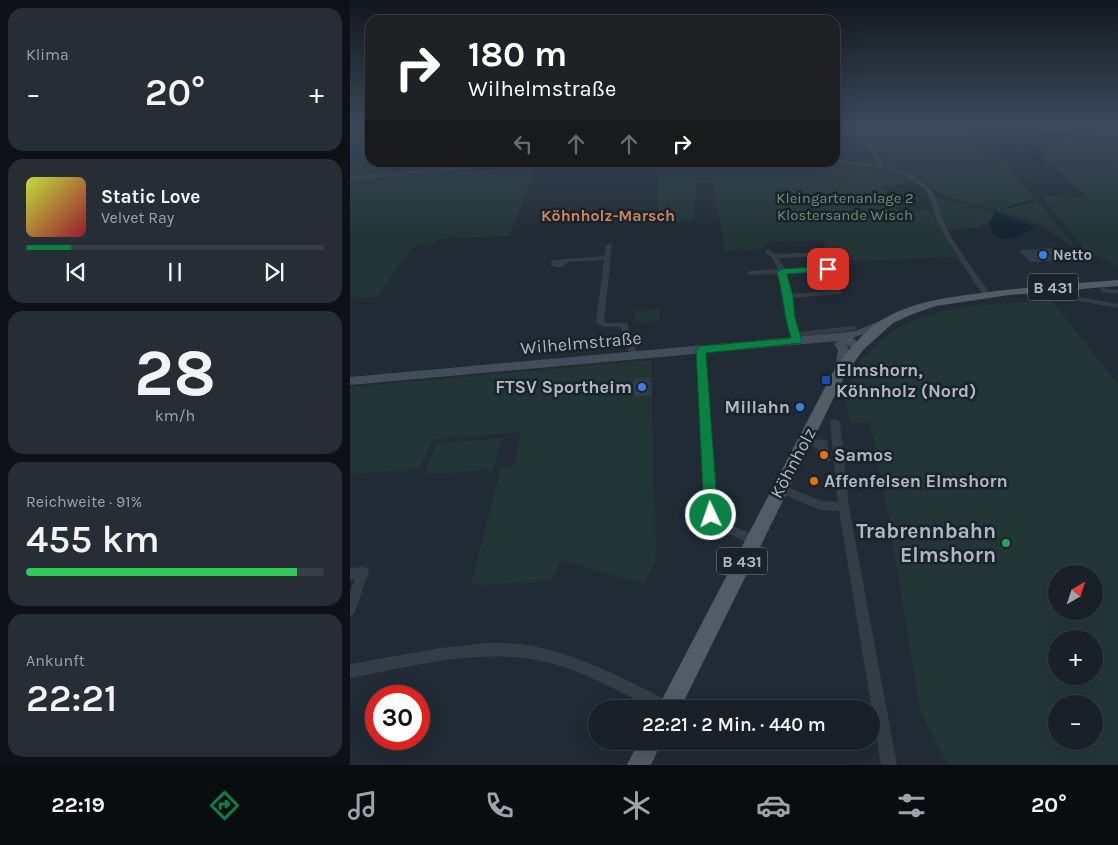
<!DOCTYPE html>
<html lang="de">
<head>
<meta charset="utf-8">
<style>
	body { margin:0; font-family:Karla,sans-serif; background:#262d34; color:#f1f3f6; height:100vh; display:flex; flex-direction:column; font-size:19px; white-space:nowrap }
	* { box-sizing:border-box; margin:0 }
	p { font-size:16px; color:#9fa3a8 }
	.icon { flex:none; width:28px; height:28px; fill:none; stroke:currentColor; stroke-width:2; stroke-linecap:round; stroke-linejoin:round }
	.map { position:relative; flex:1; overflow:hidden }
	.details { display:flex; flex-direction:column; gap:8px; padding:8px; background:#0e1216; width:350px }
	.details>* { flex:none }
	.guide { position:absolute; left:15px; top:15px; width:475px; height:152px; border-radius:15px; box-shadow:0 5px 20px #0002,0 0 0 1px #373e45; background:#202124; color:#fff; overflow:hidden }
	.needle { width:32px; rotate:39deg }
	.tools { position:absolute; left:698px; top:565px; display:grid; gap:10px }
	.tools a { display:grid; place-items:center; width:55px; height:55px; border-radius:50%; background:#192028; box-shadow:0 5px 20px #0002,0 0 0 1px #373e45; font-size:25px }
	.speed { position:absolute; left:15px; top:685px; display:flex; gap:10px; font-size:25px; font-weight:700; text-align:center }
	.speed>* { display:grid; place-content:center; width:65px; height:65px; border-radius:50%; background:#192028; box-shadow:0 5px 20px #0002,0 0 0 1px #373e45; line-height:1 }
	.speed .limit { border:8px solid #d22; background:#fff; color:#111 }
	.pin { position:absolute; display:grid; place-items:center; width:42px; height:42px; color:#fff; margin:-21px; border-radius:10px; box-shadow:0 2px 8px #0006 }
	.me { position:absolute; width:55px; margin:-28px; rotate:357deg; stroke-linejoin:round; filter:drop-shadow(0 0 4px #0008) }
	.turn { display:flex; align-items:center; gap:18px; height:105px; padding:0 20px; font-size:22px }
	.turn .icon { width:65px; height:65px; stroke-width:2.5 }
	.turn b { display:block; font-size:35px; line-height:42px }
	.lanes { display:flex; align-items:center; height:48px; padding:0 20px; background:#0003; justify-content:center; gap:25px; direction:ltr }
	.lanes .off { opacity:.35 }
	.big { font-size:38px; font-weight:600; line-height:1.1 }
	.details .tile { flex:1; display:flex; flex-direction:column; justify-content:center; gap:8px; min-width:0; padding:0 18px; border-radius:15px; background:#262d34 }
	.details .dial { align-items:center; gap:0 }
	.dial b { font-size:65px; line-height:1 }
	.song { display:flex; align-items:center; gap:15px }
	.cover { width:60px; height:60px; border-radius:8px; background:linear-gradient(135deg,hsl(70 70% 55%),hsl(350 70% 35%)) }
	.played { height:5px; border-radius:2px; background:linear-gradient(90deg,#0b8043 15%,#373e45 15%) }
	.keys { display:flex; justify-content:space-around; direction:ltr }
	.heat { display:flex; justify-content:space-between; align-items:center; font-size:28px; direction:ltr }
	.charge { height:8px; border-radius:4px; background:linear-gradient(90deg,#34c759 91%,#373e45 0) }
	.trip { position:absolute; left:238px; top:700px; width:292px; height:50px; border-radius:25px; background:#192028; box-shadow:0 5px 20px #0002,0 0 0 1px #373e45; font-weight:600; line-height:50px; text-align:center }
	.tabs { display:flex; height:80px; justify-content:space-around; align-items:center; background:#0a0d10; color:#9fa3a8 }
	.tabs .icon { width:35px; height:35px }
	.tabs .selected { color:#0b8043 }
	.tabs b { font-size:22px; color:#f1f3f6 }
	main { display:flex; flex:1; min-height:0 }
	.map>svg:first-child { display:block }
	.green { fill:#233636; fill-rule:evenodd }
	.water { fill:#152432 }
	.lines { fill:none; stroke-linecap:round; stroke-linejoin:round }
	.stream-far1 { stroke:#152432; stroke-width:1 }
	.stream { stroke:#152432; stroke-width:2 }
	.building { fill:#303d49 }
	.street { fill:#343d46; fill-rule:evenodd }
	.secondary { fill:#424d59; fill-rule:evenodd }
	.primary { fill:#525c66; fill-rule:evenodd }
	.route { fill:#0b8043; stroke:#07532c }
	.shop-dot { fill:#3f7fe0; stroke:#1a222a; stroke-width:2 }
	.transit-dot { fill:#1a4fb4; stroke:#1a222a; stroke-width:2 }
	.food-dot { fill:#e8710a; stroke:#1a222a; stroke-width:2 }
	.leisure-dot { fill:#2e9e5b; stroke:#1a222a; stroke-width:2 }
	.labels { text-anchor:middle; stroke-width:5; stroke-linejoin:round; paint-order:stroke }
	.far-park-label { font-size:15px; fill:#67926d; stroke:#1a222a }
	.far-poi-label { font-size:15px; font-weight:bold; fill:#aeb8c3; stroke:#1a222a; text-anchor:start }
	.far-neighbourhood-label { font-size:16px; font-weight:bold; fill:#cd855f; stroke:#1a222a }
	.shield { fill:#1a222a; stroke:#828b95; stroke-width:1 }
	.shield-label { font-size:16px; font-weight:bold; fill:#aeb8c3 }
	.street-label { font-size:18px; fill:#aeb8c3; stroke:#1a222a }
	.poi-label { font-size:18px; font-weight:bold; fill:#aeb8c3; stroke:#1a222a; text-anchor:start }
	.near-poi-label { font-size:21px; font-weight:bold; fill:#aeb8c3; stroke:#1a222a; text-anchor:end }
</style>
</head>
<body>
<main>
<section class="details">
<div class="tile"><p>Klima</p>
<div class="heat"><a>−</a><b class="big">20°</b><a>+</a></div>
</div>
<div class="tile">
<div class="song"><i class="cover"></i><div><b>Static Love</b><p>Velvet Ray</p></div></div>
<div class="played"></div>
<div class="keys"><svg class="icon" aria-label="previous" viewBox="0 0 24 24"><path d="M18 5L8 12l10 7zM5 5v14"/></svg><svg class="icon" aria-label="pause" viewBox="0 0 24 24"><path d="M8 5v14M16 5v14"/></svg><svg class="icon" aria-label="next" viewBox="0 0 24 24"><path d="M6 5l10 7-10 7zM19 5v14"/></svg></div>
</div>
<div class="tile dial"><b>28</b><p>km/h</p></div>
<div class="tile"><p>Reichweite · 91%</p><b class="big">455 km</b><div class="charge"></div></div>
<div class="tile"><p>Ankunft</p><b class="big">22:21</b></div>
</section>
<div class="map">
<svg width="768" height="765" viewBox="0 0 768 765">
	<rect width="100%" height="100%" fill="#212b35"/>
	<!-- green -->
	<g class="green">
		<polygon points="0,127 20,127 20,162 182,163 0,176"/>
		<polygon points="485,127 504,127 511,136 485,138"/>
		<polygon points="507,127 613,127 639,158 651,158 721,241 724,247 694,227 677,220 597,196 585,191 571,179 539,167"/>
		<polygon points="656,127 768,127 768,135 698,132"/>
		<polygon points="697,136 702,138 768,140 768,266 732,250 731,245 695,201 694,196 739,198 696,160"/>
		<polygon points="308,163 483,163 543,172 568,183 530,186 550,211 582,209 586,220 607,257 484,262 472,240 413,243 414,246 408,250 375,251 363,183 346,183 346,199 343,199 345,220 308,223"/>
		<polygon points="187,165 159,236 87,239 83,245 62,247 27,297 0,298 0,180"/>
		<polygon points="582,194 594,199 645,213 639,223 632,223 630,228 600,231 592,221"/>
		<path d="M702 301 768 384V765H598L570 710 538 512 520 423H499L496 392 502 381C498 368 512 360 519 353 528 344 536 335 548 328 592 302 652 304 702 301ZM706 574H744V611H706ZM706 639H744V676H706ZM706 704H744V741H706Z"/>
		<polygon points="309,309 309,321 284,323 284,311"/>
		<polygon points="301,360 306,561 294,584 211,560 200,582 121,585 151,467 165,465 171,432 83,440 68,470 0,474 0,387"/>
		<polygon points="152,438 143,470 74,474 87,443"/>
	</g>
	<!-- water -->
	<g class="water">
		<path d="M638 127H656L698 132 768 135V140L702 138 680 135 681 139 691 141V143L680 141 696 165 684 166 665 133H672L658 131 669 153C651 152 650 145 640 131L642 130 641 128Z"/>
		<path d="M643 212 685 227C677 233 657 243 647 237 643 234 641 228 639 223L645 213Z"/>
	</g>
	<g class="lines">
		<!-- stream-far1 -->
		<g class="stream-far1">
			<polyline points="652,154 668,171 686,198 680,203"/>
			<polyline points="163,167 205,163"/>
			<polyline points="85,172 158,167"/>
		</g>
		<!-- stream -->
		<polyline class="stream" points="659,207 683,201"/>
	</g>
	<!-- building -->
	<g class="building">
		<polygon points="705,248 717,260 680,262 669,250"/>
		<polygon points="301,378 302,395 284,397 283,379"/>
		<polygon points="465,439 477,440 480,461 472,461 468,449 462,446"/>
	</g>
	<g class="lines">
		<!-- street -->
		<g class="street">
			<path d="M503 127H508L512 130 534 166C550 169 568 175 579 188 588 198 591 217 598 230 610 253 626 274 641 295L640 297H634L597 240 587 221 578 194 571 186 555 176 537 169 485 162V159L528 165 508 132Z"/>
			<polygon points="173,162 200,162 0,180 0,176"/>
			<path d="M259 244 262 246 254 321 256 323H277L288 356 284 359 280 356 271 327H254L246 322 254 260 218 262C213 268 206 269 200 264L203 260 254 256 256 246Z"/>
			<polygon points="418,249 425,254 475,252 478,254 475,256 428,258 435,269 478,267 481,269 478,271 436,273 440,294 488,290 492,292 488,294 441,298 443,318 448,332 502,326 505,326 506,328 505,330 450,337 451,341 450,343 444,343 435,318 429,274 400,275 397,273 400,271 428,269 422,258 415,251"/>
			<polygon points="751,288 768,290 768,294 751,292"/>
			<polygon points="729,297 768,304 768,308 729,301"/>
			<polygon points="351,347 355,350 366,514 371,521 407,536 409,540 407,544 403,545 363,527 356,515 347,350"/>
			<polygon points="485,419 488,420 490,422 499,507 547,765 531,765 489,511 470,510 426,491 425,488 426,485 430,484 471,501 488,502 480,422 482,420"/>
			<polygon points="13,567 17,568 19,572 4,614 0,616 0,592 5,579 0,580 0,568"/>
			<path d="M137 643C152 643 168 643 183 646 233 656 278 681 323 703L325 708C320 709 309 710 303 708 291 704 280 696 269 691 241 677 211 663 180 659 120 650 59 667 0 678V664L90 648Z"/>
		</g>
		<!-- secondary -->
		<polygon class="secondary" points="535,319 539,320 541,322 539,324 503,338 514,347 512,350 504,350 496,344 500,350 496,372 490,376 484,372 488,350 484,344 488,341 0,385 0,377 488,333 505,331"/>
		<!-- primary -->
		<g class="primary">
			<path d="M768 280V286L659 295 586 306 563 314 543 323 513 350 495 375 330 709H307L482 374C495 354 515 328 537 317 564 302 594 298 624 294 672 287 720 284 768 280Z"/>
			<polygon points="289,741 312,741 301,765 277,765"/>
		</g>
	</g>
	<!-- sky -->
	<linearGradient id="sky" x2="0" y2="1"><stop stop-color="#12181d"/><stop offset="0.54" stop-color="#3d4a5c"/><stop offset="1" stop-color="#3d4a5c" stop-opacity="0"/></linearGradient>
	<rect width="768" height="234" fill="url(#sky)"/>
	<!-- route -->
	<path class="route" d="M478 266 483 269 481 271 437 274 443 296 445 318 452 341 451 343 356 353 368 515 366 519 361 521 356 519 354 515 346 350 351 346 441 338C434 316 433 294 427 272L432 269Z"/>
	<!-- markers -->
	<g class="shop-dot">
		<circle cx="693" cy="255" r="5"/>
		<circle cx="292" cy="387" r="5"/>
		<circle cx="450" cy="407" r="5"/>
	</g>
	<rect class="transit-dot" x="471" y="375" width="10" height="10" rx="2.5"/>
	<g class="food-dot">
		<circle cx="474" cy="455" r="5"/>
		<circle cx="464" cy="481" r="5"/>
	</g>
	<circle class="leisure-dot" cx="656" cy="543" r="5"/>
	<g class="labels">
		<!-- far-park labels -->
		<g class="far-park-label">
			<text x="495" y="203">Kleingartenanlage 2<tspan x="495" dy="17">Klostersande Wisch</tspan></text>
		</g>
		<!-- far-poi labels -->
		<g class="far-poi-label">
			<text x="703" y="260">Netto</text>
		</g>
		<!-- far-neighbourhood labels -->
		<g class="far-neighbourhood-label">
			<text x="258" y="221">Köhnholz-Marsch</text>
		</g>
		<!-- shield labels -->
		<g class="shield">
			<rect x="678" y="273.5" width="50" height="27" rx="4"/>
			<rect x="367" y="547.5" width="50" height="27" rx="4"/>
		</g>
		<g class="shield-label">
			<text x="703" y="293">B 431</text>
			<text x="392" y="567">B 431</text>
		</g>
		<!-- street labels -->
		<g class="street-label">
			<text transform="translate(231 343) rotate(-5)" y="6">Wilhelmstraße</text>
			<text transform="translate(443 463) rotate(-62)" y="6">Köhnholz</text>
		</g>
		<!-- poi labels -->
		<g class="poi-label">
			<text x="486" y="376">Elmshorn,<tspan x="486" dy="21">Köhnholz (Nord)</tspan></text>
			<text x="282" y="393" text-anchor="end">FTSV Sportheim</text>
			<text x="440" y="413" text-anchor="end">Millahn</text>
			<text x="484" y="461">Samos</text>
			<text x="474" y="487">Affenfelsen Elmshorn</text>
		</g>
		<!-- near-poi labels -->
		<g class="near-poi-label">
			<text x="646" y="538">Trabrennbahn<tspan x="646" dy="24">Elmshorn</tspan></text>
		</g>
	</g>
</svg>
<div class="tools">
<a><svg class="needle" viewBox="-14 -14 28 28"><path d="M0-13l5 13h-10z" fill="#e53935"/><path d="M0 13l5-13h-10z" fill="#9fa3a8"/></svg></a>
<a>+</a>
<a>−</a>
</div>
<div class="speed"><div class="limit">30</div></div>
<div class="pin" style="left:478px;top:269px;background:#d93025"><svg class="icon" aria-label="arrive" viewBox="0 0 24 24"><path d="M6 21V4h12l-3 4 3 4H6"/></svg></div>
<svg class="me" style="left:361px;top:515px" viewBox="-20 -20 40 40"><circle r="17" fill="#0b8043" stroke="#fff" stroke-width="3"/><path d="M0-11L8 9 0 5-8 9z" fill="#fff"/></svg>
<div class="trip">22:21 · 2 Min. · 440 m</div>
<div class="guide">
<div class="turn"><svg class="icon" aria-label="right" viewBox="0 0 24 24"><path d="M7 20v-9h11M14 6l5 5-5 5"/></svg><div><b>180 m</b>Wilhelmstraße</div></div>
<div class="lanes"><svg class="icon off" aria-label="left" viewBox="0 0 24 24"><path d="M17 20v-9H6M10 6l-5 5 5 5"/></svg><svg class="icon off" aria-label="ahead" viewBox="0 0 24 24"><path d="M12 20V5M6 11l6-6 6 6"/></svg><svg class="icon off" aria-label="ahead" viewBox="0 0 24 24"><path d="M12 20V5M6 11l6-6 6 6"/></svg><svg class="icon" aria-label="right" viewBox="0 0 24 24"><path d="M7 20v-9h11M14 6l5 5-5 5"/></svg></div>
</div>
</div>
</main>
<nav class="tabs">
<b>22:19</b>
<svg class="icon selected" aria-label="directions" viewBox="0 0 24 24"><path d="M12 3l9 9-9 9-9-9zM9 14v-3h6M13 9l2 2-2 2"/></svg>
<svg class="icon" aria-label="music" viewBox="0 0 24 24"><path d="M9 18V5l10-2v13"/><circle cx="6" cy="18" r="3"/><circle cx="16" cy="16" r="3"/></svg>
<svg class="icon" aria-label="phone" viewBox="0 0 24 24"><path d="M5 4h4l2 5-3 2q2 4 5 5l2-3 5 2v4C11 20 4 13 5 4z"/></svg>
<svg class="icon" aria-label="climate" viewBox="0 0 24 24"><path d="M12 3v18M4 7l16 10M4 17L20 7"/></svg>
<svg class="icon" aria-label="car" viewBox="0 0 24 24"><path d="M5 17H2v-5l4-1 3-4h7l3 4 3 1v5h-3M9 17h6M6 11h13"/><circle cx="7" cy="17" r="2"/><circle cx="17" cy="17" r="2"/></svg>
<svg class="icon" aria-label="filters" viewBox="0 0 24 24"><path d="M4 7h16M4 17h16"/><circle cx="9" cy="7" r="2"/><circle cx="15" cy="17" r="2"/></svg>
<b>20°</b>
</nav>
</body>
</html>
